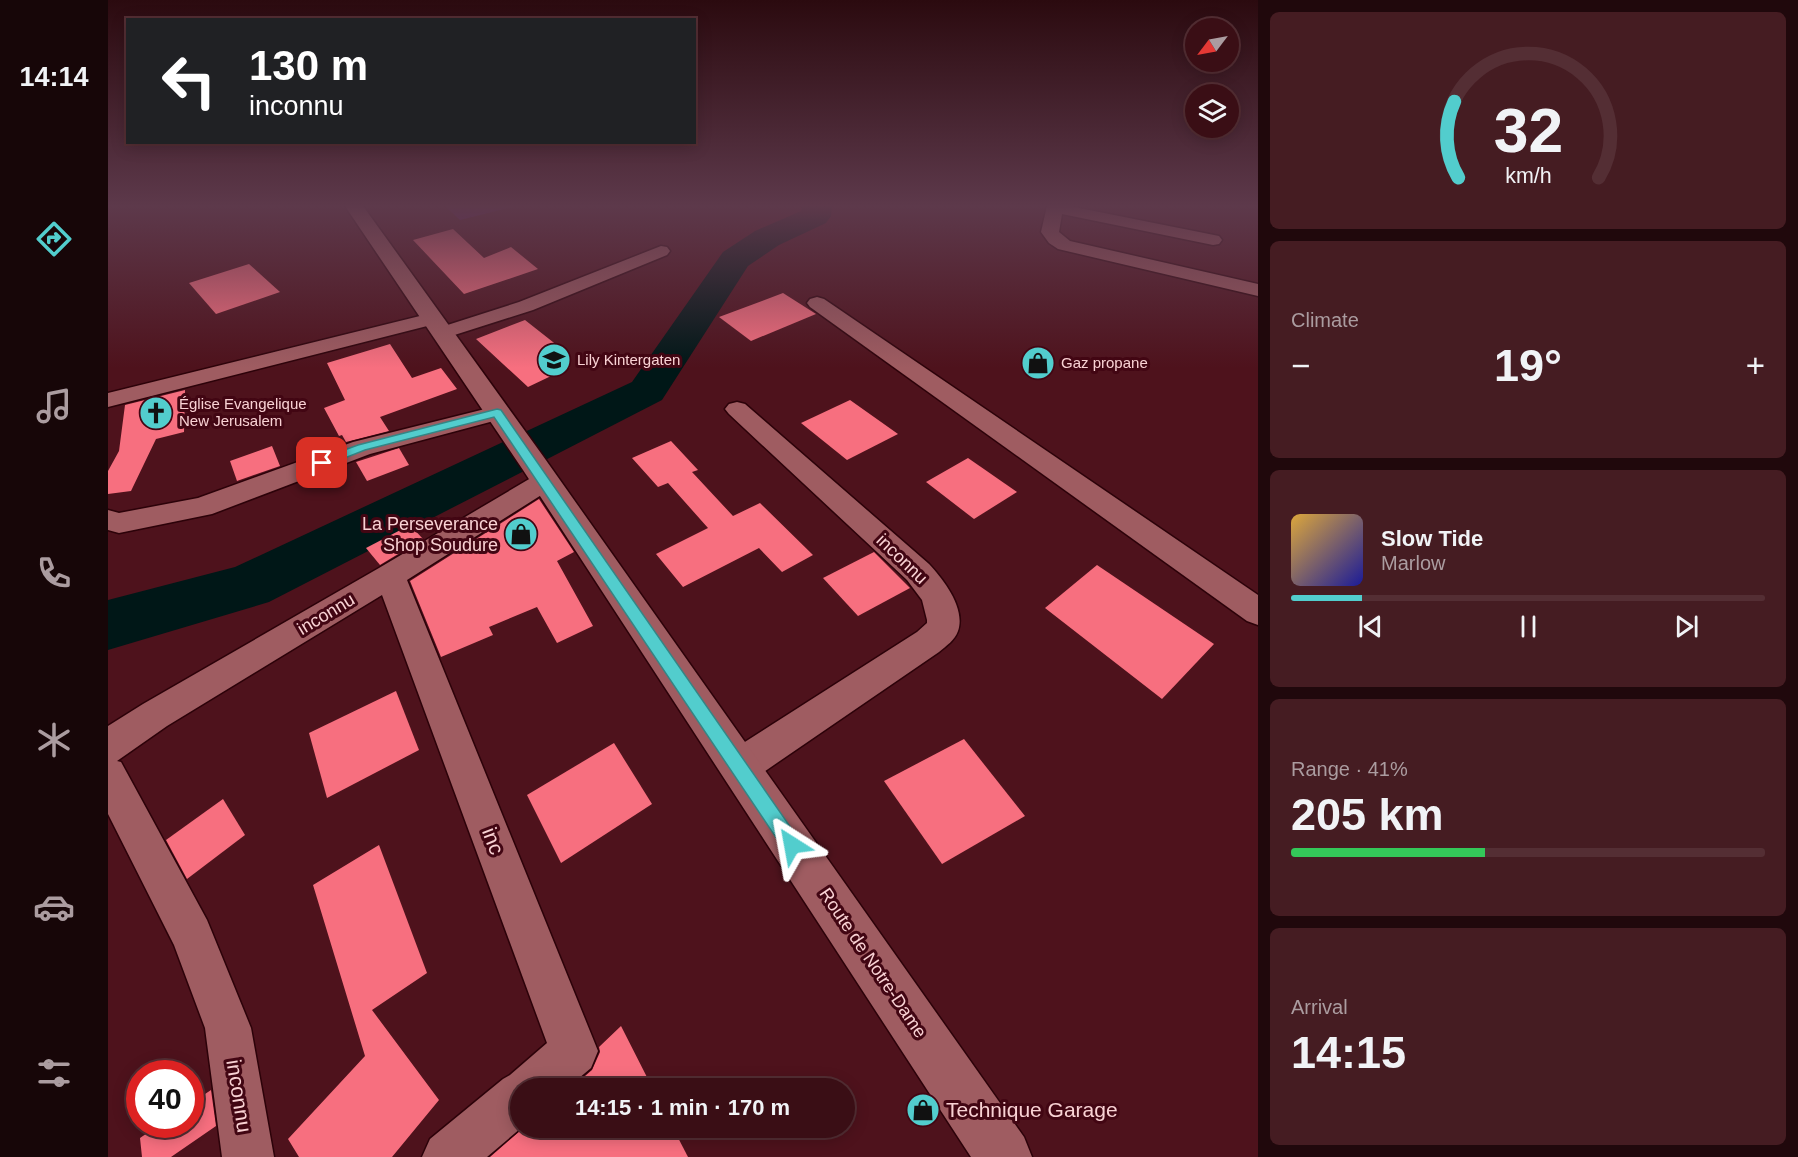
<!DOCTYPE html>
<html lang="en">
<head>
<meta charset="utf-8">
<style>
	body { margin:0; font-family:Arial,sans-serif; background:#451c22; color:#f1f3f6; height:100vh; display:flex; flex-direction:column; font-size:22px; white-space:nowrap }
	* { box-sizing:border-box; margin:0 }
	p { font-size:20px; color:#ab9ca0 }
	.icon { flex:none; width:33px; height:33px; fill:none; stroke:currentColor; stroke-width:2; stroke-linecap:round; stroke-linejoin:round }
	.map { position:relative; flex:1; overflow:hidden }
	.side { display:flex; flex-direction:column; gap:12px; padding:12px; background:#20080c; width:540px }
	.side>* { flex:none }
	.guide { position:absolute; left:18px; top:18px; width:570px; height:126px; border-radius:0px; box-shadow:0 3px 15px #0003,0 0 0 2px #542e34; background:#202124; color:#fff; overflow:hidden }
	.needle { width:39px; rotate:238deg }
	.fabs { position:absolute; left:1077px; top:18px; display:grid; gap:12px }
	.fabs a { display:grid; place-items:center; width:54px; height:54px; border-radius:50%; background:#3a0e15; box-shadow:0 3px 15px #0003,0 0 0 2px #542e34; font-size:30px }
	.speed { position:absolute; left:18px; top:1060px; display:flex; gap:12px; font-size:30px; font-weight:700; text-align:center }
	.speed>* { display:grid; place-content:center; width:78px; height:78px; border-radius:50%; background:#3a0e15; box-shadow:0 3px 15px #0003,0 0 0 2px #542e34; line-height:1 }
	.speed .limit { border:9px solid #d22; background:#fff; color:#111 }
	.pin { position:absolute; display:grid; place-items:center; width:51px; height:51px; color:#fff; margin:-26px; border-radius:12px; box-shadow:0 3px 9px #0006 }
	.me { position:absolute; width:66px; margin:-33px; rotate:326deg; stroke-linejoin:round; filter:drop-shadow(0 0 4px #0008) }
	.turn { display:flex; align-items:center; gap:21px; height:126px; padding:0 24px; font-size:27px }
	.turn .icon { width:78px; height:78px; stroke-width:2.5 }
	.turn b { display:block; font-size:42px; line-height:51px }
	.big { font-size:45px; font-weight:700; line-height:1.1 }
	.side .card { flex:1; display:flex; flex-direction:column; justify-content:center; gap:9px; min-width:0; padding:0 21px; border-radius:9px; background:#451c22 }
	.side .dial { align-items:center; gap:0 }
	.dial svg { height:156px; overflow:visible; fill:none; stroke:#542e34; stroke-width:7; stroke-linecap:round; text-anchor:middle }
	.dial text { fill:#f1f3f6; stroke:none }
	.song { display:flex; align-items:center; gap:18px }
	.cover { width:72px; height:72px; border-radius:9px; background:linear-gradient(135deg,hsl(40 70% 55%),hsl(240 70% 35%)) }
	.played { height:6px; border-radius:3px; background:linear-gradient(90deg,#52cdcd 15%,#542e34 15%) }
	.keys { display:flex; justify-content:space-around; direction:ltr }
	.heat { display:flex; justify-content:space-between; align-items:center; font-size:33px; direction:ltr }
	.charge { height:9px; border-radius:4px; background:linear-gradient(90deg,#34c759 41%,#542e34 0) }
	.trip { position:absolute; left:402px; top:1078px; width:345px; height:60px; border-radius:30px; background:#3a0e15; box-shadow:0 3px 15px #0003,0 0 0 2px #542e34; font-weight:700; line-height:60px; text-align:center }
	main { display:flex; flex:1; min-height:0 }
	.menu { display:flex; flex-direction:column; width:108px; justify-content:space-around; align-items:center; background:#170608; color:#ab9ca0 }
	.menu .icon { width:42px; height:42px }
	.menu .on { color:#52cdcd }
	.menu b { font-size:27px; color:#f1f3f6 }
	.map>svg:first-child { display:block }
	.green { fill:#5c1875 }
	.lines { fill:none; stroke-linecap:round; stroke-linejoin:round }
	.river { fill:#001717; fill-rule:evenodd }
	.building { fill:#f76f7f }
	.minor-casing { stroke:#2c0209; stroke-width:3 }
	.tertiary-casing { stroke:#2c0209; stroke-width:3 }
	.minor { fill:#9f5c61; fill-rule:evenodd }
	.tertiary { fill:#9f5c61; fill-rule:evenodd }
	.route { fill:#52cdcd; stroke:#358585; stroke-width:1.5 }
	.labels { text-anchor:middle; stroke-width:6; stroke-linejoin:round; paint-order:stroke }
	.far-poi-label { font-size:15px; fill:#f9d2d4; stroke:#420613; text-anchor:start }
	.poi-label { font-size:18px; fill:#f9d2d4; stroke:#420613; text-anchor:end }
	.street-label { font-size:18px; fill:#f9d2d4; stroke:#420613 }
	.near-street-label { font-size:21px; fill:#f9d2d4; stroke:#420613 }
	.near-poi-label { font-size:21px; fill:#f9d2d4; stroke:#420613; text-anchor:start }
</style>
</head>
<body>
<main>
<nav class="menu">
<b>14:14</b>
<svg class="icon on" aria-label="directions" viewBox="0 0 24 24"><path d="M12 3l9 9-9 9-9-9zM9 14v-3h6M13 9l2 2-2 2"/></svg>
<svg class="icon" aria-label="music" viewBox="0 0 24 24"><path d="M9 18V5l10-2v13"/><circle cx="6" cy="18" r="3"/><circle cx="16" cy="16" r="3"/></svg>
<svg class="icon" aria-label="phone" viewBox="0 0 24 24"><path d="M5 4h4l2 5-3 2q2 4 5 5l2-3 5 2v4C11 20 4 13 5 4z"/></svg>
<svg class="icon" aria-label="climate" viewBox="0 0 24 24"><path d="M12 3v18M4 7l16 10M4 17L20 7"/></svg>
<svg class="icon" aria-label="car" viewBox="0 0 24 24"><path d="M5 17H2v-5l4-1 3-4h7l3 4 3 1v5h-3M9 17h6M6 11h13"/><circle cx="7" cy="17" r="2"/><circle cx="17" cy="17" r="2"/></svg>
<svg class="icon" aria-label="filters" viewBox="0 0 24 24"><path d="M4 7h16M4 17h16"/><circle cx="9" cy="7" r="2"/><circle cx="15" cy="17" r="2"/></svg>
</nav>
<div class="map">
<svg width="1150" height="1157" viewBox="0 0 1150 1157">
	<rect width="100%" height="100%" fill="#4e121c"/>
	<!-- green -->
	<polygon class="green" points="337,206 408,206 352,220"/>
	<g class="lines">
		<!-- river -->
		<polygon class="river" points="694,206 724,206 723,216 718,223 671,245 640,266 554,400 161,602 0,650 0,600 127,567 524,382 615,252 647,231 693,211"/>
	</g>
	<!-- building -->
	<g class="building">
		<polygon points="345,229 376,258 403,247 430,269 356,294 305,240"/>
		<polygon points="141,264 172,292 108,314 81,283"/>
		<polygon points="675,293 708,314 643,341 611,317"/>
		<polygon points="417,320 450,346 440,350 462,367 420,387 368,339"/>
		<polygon points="282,344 304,378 333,368 349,389 272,417 281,431 238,442 234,435 231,436 216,408 237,400 219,363"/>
		<polygon points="77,390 76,432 48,439 23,491 0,494 0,471 11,451 17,405"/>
		<polygon points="742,400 790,434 739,460 693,423"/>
		<polygon points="563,441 590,470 584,472 625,516 652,503 705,555 674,572 651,548 575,587 548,554 600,528 560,483 550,487 524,458"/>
		<polygon points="164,446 172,466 129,481 122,461"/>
		<polygon points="291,448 301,465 259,481 248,462"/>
		<polygon points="860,458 909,492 866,519 818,482"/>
		<polygon points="431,499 466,552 449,561 485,626 449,643 429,607 381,627 385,635 333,657 302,581"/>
		<polygon points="302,525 315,539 272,565 258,548"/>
		<polygon points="766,552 802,588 750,616 715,578"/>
		<polygon points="989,565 1106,644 1054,699 937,608"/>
		<polygon points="288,691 311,750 219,798 201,733"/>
		<polygon points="856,739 917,816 834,864 776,781"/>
		<polygon points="506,743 544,804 453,863 419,795"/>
		<polygon points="115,799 137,835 79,879 58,840"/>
		<polygon points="271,845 319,973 264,1010 331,1100 284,1157 191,1157 180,1139 257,1056 205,885"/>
		<polygon points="513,1026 545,1089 462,1089 484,1070 492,1052 491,1047"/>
		<polygon points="103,1090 108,1126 63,1157 34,1157 32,1138 51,1125 82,1125 82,1104"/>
		<polygon points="415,1128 565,1128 580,1157 382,1157"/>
	</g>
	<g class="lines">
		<defs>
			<g id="minor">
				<polygon points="939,206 961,206 1111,236 1114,240 1111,244 1105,245 954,214 951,232 962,241 1150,284 1150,296 950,249 941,243 933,232"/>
				<polygon points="553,246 559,247 562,251 559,255 425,310 334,339 327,337 324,333 327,329 411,302"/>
				<polygon points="709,297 716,299 1150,595 1150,625 1139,621 702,307 699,303 702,299"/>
				<polygon points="324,313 331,315 334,319 331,323 0,407 0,393"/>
				<path d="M629 402 637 404 821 564C835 579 858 608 850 631 847 640 838 646 831 652L644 780 631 785 618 780 612 767 618 754 809 632 819 623V620L814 600 799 580 621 414 617 409 621 404Z"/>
				<polygon points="389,406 397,408 401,413 397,418 262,454 104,514 11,533 0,530 0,510 11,513 90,498 245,442"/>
				<polygon points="437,472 446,475 450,481 446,487 299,580 490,1051 483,1068 458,1089 412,1089 413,1128 379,1157 314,1157 322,1139 395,1079 402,1075 439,1043 274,595 59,726 9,761 13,762 99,920 143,1028 166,1157 114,1157 97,1028 66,945 0,814 0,726 35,704 271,568 428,475"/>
			</g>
			<polygon id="tertiary" points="237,206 255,206 435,456 916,1137 924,1157 863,1157 415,470"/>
		</defs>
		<!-- minor casing -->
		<use href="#minor" class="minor-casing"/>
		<!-- tertiary casing -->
		<use href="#tertiary" class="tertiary-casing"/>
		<!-- minor -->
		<use href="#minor" class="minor"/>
		<!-- tertiary -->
		<use href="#tertiary" class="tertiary"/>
	</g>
	<!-- sky -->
	<linearGradient id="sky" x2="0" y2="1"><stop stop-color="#2b0a0f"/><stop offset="0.56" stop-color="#5d394b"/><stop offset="1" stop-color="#5d394b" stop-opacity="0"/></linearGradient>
	<rect width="1150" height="368" fill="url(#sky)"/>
	<!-- route -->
	<polygon class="route" points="389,409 393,410 690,838 693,845 690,851 684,854 677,851 386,417 257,450 214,467 208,463 209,460 250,445"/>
	<!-- icons -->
	<defs>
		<symbol id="school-disc" viewBox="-11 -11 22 22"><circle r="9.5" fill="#52cdcd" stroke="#420613"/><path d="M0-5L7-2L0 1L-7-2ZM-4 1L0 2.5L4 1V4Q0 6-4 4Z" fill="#111"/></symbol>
		<symbol id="shop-disc" viewBox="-11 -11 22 22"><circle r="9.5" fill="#52cdcd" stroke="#420613"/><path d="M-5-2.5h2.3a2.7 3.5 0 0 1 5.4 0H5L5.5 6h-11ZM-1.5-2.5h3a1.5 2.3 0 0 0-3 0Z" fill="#111"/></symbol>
		<symbol id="church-disc" viewBox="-11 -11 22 22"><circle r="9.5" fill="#52cdcd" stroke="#420613"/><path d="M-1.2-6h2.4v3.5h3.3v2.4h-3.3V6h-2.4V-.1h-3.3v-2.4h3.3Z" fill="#111"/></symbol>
	</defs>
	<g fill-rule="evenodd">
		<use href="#school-disc" x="427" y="341" width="38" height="38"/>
		<use href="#shop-disc" x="911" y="344" width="38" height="38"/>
		<use href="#church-disc" x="29" y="394" width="38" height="38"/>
		<use href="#shop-disc" x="394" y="515" width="38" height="38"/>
		<use href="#shop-disc" x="796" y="1091" width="38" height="38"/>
	</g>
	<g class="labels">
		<!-- far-poi labels -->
		<g class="far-poi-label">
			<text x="469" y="365">Lily Kintergaten</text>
			<text x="953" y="368">Gaz propane</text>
			<text x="71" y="409">Église Evangelique<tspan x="71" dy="17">New Jerusalem</tspan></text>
		</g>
		<!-- poi labels -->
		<g class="poi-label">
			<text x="390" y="530">La Perseverance<tspan x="390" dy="21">Shop Soudure</tspan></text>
		</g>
		<!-- street labels -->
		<g class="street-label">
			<text transform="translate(794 559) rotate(44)" y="6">inconnu</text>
			<text transform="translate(218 614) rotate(-31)" y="6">inconnu</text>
			<text transform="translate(765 963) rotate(56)" y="6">Route de Notre-Dame</text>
		</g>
		<!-- near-street labels -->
		<g class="near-street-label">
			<text transform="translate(385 841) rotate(69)" y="7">inc</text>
			<text transform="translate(131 1096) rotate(81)" y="7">inconnu</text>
		</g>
		<!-- near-poi labels -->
		<g class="near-poi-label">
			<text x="838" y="1117">Technique Garage</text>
		</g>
	</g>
</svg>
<div class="fabs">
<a><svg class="needle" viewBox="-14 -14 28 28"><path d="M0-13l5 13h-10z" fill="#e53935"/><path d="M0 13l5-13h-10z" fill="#ab9ca0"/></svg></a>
<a><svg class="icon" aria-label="layers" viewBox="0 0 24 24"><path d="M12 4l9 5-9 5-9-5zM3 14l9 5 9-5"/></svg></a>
</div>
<div class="speed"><div class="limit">40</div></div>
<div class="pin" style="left:214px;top:463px;background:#d93025"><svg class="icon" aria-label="arrive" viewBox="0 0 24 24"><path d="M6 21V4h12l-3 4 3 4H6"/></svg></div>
<svg class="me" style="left:684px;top:845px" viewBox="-20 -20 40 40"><path d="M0-17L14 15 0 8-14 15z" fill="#52cdcd" stroke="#fff" stroke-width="4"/></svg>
<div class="trip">14:15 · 1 min · 170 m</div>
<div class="guide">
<div class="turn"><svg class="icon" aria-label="left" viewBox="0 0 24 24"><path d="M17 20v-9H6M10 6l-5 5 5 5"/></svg><div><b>130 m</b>inconnu</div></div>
</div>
</div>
<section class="side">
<div class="card dial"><svg viewBox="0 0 100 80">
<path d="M14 69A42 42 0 1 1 86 69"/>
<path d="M14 69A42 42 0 0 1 12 30" stroke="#52cdcd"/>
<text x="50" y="56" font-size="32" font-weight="700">32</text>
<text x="50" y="72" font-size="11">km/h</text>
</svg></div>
<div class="card"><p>Climate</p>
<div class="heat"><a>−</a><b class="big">19°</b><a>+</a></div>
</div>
<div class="card">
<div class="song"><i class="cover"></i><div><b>Slow Tide</b><p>Marlow</p></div></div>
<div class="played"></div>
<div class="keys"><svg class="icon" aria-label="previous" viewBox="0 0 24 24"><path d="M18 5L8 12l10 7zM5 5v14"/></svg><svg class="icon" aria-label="pause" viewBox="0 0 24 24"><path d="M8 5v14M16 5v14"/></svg><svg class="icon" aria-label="next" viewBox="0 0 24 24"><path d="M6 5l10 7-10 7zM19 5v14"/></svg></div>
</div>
<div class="card"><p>Range · 41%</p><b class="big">205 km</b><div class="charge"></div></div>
<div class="card"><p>Arrival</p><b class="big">14:15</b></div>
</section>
</main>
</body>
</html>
